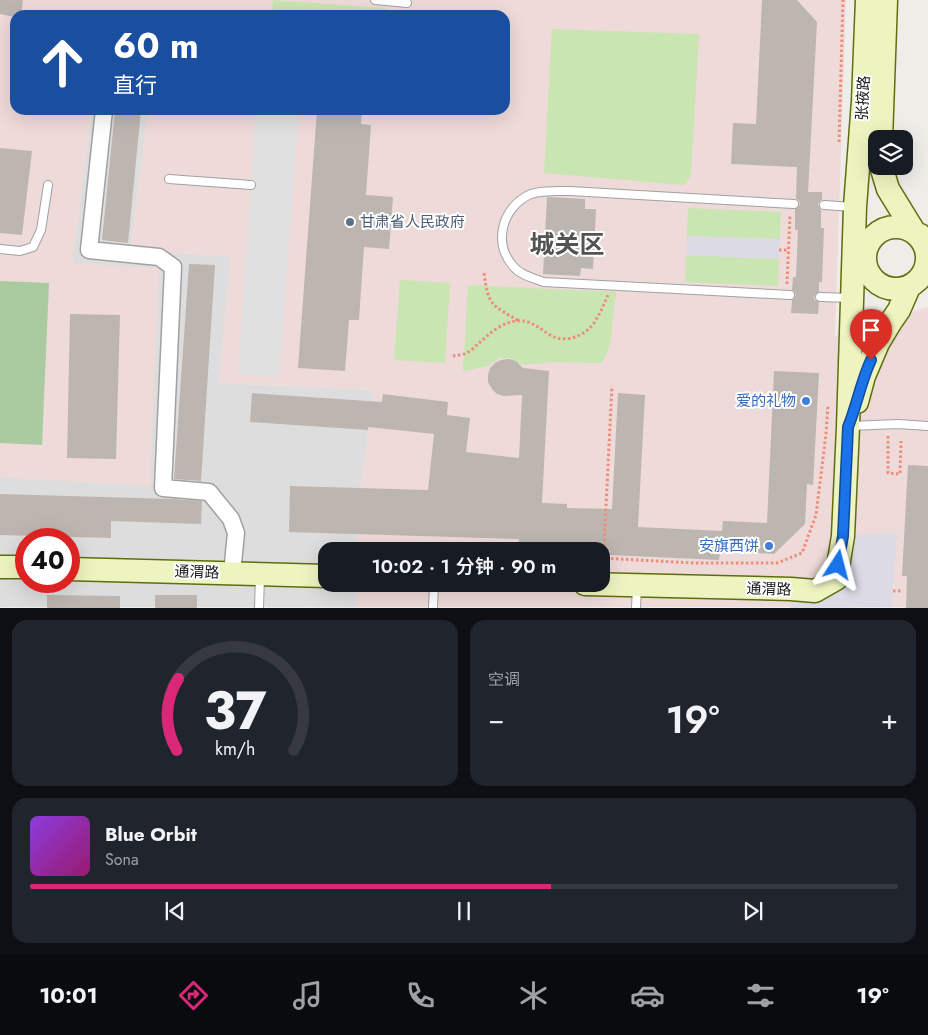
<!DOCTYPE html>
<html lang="zh">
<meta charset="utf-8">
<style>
body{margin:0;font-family:Jost,"Noto Sans SC",sans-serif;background:#20242c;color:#f1f3f6;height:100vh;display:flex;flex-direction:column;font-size:19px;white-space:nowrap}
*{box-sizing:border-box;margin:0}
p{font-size:16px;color:#9ea1a6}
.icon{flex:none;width:28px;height:28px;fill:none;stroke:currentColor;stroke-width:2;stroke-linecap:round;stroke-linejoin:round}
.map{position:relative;height:608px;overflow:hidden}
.side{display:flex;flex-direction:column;gap:12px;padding:12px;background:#0d0f14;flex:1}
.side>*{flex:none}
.hud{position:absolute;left:10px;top:10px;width:500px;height:105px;border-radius:15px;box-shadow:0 5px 20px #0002;background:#1a4fa0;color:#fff;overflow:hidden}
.fabs{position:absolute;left:868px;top:130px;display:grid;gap:10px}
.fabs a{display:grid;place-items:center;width:45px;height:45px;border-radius:10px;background:#171b24;box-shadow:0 5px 20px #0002;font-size:25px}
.speed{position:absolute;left:15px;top:528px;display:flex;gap:10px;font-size:25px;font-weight:700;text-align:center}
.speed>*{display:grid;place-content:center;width:65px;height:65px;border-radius:50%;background:#171b24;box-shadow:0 5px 20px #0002;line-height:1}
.speed .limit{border:8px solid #d22;background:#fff;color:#111}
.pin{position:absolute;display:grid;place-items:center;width:42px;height:42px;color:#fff;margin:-51px -21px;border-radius:50% 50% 50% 0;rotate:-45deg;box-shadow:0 0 5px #0007}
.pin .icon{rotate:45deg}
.me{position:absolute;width:55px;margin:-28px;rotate:9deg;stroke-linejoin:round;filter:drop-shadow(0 0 4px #0008)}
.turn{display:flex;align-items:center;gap:18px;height:105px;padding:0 20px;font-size:22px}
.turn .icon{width:65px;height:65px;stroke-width:2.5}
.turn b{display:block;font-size:35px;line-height:42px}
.big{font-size:38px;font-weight:600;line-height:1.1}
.side .widget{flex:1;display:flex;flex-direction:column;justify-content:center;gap:8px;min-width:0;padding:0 18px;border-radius:15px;background:#20242c}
.side .dial{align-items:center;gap:0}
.dial svg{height:130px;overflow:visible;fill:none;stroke:#363941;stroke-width:7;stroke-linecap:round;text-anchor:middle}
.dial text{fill:#f1f3f6;stroke:none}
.song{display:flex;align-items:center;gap:15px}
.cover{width:60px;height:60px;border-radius:8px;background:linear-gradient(135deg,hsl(270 70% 55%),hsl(320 70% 35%))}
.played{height:5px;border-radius:2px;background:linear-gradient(90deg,#db2777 60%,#363941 60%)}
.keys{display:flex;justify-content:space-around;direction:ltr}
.heat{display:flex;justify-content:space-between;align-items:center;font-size:28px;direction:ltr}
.side .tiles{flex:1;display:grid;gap:12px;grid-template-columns:1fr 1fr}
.widget:last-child{grid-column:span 2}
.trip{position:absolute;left:318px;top:542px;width:292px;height:50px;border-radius:15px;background:#171b24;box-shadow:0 5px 20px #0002;font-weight:600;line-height:50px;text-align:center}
.tab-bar{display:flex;height:80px;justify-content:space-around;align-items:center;background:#090b0e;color:#9ea1a6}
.tab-bar .icon{width:35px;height:35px}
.tab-bar .selected{color:#db2777}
.tab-bar b{font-size:22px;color:#f1f3f6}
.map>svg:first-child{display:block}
.residential{fill:#dedddd;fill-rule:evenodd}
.commercial{fill:#eedad8}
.grass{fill:#c8e5b2}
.forest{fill:#aacba0}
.parking{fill:#e0e0e0}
.plaza{fill:#dcdbe5}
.building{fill:#bdb6b0}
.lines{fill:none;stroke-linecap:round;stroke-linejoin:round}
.lane-casing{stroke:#a1a1a1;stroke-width:10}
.street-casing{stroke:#a1a1a1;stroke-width:19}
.secondary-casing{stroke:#5e6e0f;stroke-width:25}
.path{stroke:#ed8d7a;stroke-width:3;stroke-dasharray:2.5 2.5;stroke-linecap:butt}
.lane{stroke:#fff;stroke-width:8}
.street{stroke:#fff;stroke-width:16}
.secondary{stroke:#eef4c0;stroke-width:22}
.route-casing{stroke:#114b97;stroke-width:12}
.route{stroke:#1a73e8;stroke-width:9}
.service-dot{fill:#5c6f8a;stroke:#fff;stroke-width:2}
.shop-dot{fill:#3f7fe0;stroke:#fff;stroke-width:2}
.labels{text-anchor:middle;stroke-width:4;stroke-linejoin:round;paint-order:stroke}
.street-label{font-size:15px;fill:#202020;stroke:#fff}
.service-label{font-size:15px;fill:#4e5e75;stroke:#fff;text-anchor:start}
.shop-label{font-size:15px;fill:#366cbe;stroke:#fff;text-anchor:end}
.town-label{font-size:25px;font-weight:bold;fill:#535353;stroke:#fff}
</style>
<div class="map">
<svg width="928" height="608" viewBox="0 0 928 608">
<rect width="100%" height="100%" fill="#efede7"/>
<path class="residential" d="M92,110h56l-17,139 100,8 -12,126 155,7 -16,118 -1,43h-31v33h30v23h-356v-130l150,8 -78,-222zM26,539h43v42h-43z"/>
<path class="commercial" d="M0,0h846l-11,336 93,-29v300h-572v-23h245v-33h-244l1,-43 16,-118 -155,-7 12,-126 -100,-8 17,-139h357v-95h-490v95h77l-20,153 87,5 -9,218 -150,-9z"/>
<path class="grass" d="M273,0l109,8 11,3 4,4h-125z
M552,29l147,5 -8,141 -7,10 -140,-12z
M688,208l93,4 -1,27 -93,-3z
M686,255l93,4 -1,27 -93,-4z
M400,280l50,3 -5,80 -51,-3z
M468,285l148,7 -6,53 -8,18 -49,-1 -31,3 -11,-7h-12l-11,8 -25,5z"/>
<path class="forest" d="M0,281l49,2 -7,162 -42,-2z"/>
<path class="parking" d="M256,110h43l-20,267 -41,-3z"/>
<path class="plaza" d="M687,236l93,3 -1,20 -93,-4z
M897,533l-5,74 -102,1 1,-19 45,-10 7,-43z"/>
<path class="building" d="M0,0h23l-2,15h-6v2l-15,-3z
M762,0h35l20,22 -9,170h14v8l-3,2 -1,3 3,5v18h3l-2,54h-3v10l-3,2 -2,3 1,3 4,2 -1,12 -27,-1 1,-13 2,-2 2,-3 -4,-5 1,-13h3l2,-47h-3v-21l3,-2 2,-3 -1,-3 -3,-2 1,-32 -66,-3 2,-41 23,1z
M115,110h26l-13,133 -26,-3z
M317,110h45l-1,14 10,1 -5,70 27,2 -4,52 -25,-2 -5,73h-10l-4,51 -47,-3z
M0,148l32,3 -10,84 -22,-2z
M547,197l38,2v10h11l-3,60 -12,-1 -1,8 -37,-2z
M189,264l26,1 -14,216 -27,-2z
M70,314l50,1 -4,144 -49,-1z
M509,359l7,2 7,7 26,3 -7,132 25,1v4l45,1 6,-116 27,2 -7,132 84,4 1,-10 44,2 7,-152 45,2 -6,112 -6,-1 -2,40 -31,30 -54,-3 -1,9 -109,-5v-4h-92l1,-12 -230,-7 1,-46 138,4 6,-56 -66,-7v3l-118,-8 2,-29 130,9 1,-8 65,8 -1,13 23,3 -4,34 53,6 3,-63 -18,1 -7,-2 -5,-5 -4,-7v-7l2,-7 5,-5 6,-3z
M908,465l20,1v142h-22l1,-32h-5z
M0,494l173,5 29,2 -1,23 -90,-3v17l-111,-3z
M47,595l73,1v12h-73z
M155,595h42v13h-42z"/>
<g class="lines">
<g class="lane-casing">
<path id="lane" d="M375,0l32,3
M169,179l82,6
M824,205l29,2
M0,249l20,2 13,-4 8,-17 7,-45
M790,295l-246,-13c-11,-4 -24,-7 -31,-16 -21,-24 -10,-60 18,-72 11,-4 27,-3 39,-3l224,13
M820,297l31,1
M850,426l48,-2 30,2
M259,608l1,-32
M433,608l1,-24
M636,608l1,-21"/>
</g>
<g class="street-casing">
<path id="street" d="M104,110l-15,140 70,7 14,10 -10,221 46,4 22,27 5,14 -4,40"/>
</g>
<g class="secondary-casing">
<path id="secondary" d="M881,139l5,-139
M881,166l7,23 27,44 5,2
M865 258a31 31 0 1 1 62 0a31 31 0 1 1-62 0Z
M857,402l7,-26 14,-33 12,-20 9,-13 10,-23
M0,567h26
M69,569l257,7
M585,584l206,5 24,2 21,-12 7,-43 5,-109 7,-220 8,-106 4,-101"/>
</g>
<path class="path" d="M839,142l4,-142
M779,250h9
M484,273c4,33 8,32 35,48
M787,284l3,-69
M453,356c5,-1 11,-1 15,-4 3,-1 6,-5 9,-7 11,-10 23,-22 39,-24 14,-2 23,7 34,14 15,9 35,1 44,-12 6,-9 10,-19 14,-28
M888,436v37l12,1 1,-33
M601,558l93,5h83l25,-10 14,-38 10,-81 2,-29
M603,566l9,-180
M893,591h10"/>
<use href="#lane" class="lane"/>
<use href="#street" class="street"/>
<use href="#secondary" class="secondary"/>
</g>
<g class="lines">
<g class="route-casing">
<path id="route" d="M838,565l5,-29 5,-109c9,-22 13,-46 23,-67"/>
</g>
<use href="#route" class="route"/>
</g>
<circle class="service-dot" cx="350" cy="222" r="5"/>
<g class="shop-dot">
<circle cx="806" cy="401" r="5"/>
<circle cx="769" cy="546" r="5"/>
</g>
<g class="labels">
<g class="street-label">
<text transform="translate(863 98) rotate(-87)" y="5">张掖路</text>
<text transform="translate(197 572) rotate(2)" y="5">通渭路</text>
<text transform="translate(769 589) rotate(2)" y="5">通渭路</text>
</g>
<g class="service-label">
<text x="360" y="227">甘肃省人民政府</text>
</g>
<g class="shop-label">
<text x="796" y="406">爱的礼物</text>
<text x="759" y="551">安旗西饼</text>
</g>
<g class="town-label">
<text x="567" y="253">城关区</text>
</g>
</g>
</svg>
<div class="fabs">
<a><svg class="icon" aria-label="layers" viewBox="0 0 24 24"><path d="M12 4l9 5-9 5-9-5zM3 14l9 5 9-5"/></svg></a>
</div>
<div class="speed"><div class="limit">40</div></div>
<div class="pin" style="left:871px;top:360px;background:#d93025"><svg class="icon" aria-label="arrive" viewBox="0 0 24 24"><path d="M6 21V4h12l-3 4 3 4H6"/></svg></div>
<svg class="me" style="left:838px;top:565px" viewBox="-20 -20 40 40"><path d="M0-17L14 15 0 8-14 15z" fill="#1a73e8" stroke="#fff" stroke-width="4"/></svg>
<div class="trip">10:02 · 1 分钟 · 90 m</div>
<div class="hud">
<div class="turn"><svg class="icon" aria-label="ahead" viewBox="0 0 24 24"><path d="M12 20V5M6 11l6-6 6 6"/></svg><div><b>60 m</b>直行</div></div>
</div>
</div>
<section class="side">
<div class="tiles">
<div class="widget dial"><svg viewBox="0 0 100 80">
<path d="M14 69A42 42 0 1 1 86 69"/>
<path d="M14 69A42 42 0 0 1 15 25" stroke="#db2777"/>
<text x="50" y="56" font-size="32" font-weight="700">37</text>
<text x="50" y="72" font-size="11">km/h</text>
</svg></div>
<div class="widget"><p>空调</p>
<div class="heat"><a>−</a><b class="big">19°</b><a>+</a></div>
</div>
<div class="widget">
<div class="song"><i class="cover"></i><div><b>Blue Orbit</b><p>Sona</p></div></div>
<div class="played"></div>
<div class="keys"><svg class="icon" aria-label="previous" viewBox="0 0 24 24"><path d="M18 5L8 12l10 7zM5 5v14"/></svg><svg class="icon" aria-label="pause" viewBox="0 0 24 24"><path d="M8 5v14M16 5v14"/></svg><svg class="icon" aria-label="next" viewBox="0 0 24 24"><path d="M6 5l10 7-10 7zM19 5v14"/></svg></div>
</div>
</div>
</section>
<nav class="tab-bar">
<b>10:01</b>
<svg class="icon selected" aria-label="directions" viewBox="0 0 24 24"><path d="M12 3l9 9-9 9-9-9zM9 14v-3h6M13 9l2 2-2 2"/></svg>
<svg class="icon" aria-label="music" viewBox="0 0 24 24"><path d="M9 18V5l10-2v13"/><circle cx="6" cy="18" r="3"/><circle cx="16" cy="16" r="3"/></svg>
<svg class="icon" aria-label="phone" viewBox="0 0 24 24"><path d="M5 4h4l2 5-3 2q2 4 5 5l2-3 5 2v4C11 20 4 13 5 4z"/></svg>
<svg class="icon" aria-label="climate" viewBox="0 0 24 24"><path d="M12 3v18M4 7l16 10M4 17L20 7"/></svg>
<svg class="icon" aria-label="car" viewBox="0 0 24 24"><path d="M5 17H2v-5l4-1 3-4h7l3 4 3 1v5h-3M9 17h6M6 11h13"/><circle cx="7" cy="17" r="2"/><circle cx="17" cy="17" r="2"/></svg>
<svg class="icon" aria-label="filters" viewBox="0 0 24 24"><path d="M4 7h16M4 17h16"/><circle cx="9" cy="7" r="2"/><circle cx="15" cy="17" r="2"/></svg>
<b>19°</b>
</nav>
